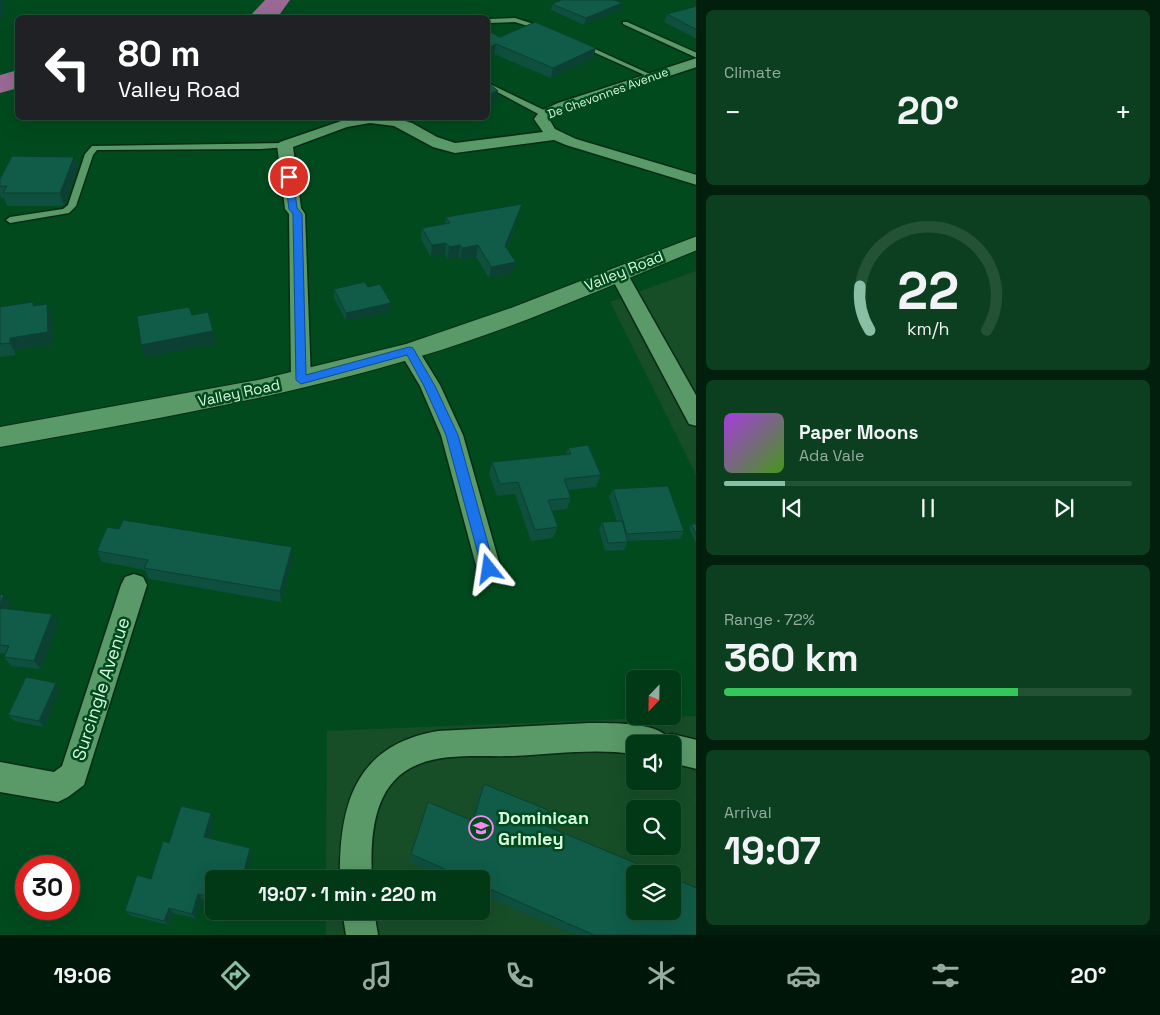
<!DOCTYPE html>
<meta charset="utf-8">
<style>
body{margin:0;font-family:"Space Grotesk",sans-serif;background:#0b3f1f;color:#f1f3f6;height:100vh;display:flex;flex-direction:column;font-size:19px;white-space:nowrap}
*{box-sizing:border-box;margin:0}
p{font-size:16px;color:#96aca1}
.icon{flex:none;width:28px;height:28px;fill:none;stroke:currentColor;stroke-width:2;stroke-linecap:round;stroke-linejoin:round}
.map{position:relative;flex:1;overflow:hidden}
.side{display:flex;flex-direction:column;gap:10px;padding:10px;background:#011f0c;width:464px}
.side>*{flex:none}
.guide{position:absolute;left:15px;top:15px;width:475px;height:105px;border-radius:8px;box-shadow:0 5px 20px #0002,0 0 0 1px #235235;background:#202124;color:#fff;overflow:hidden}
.needle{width:32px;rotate:202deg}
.buttons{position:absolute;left:626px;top:670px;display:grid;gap:10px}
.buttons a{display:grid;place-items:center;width:55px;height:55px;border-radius:8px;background:#013816;box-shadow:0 5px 20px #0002,0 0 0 1px #235235;font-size:25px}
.speed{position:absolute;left:15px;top:855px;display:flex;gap:10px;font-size:25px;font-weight:700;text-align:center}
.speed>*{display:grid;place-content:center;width:65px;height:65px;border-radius:50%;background:#013816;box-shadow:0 5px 20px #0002,0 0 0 1px #235235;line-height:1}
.speed .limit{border:8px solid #d22;background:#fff;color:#111}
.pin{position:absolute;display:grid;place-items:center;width:42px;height:42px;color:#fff;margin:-21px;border:2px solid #fff;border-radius:50%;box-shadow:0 1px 5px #0007}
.me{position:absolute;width:55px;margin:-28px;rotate:345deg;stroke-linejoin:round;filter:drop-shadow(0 0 4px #0008)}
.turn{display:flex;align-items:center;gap:18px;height:105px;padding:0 20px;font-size:22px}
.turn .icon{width:65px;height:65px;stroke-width:2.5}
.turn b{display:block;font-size:35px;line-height:42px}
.big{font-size:38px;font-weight:700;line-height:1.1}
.side .widget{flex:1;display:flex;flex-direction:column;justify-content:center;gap:8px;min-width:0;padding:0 18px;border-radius:8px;background:#0b3f1f}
.side .dial{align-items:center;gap:0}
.dial svg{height:130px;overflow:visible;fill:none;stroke:#235235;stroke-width:7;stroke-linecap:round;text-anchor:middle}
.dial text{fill:#f1f3f6;stroke:none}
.song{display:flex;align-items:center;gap:15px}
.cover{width:60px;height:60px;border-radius:8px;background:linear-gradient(135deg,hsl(280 70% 55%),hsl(100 70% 35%))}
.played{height:5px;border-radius:2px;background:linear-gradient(90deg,#8abfa5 15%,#235235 15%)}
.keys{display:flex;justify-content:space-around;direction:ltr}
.heat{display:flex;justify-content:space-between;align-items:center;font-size:28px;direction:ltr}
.charge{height:8px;border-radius:4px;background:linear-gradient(90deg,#34c759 72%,#235235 0)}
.trip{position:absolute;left:205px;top:870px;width:285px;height:50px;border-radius:8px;background:#013816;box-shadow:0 5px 20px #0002,0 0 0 1px #235235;font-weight:700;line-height:50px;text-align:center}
.menu{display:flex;height:80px;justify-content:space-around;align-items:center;background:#001609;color:#96aca1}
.menu .icon{width:35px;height:35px}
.menu .selected{color:#8abfa5}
.menu b{font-size:22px;color:#f1f3f6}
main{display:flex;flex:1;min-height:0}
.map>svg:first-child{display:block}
.built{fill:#174e28;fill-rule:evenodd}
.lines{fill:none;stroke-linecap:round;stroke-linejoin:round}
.river{fill:#9a6a95;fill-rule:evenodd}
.service-casing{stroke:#092b13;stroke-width:3}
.minor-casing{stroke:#092b13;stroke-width:3}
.tertiary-casing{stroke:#092b13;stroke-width:2}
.service{fill:#5a9968;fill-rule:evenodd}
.minor{fill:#5a9968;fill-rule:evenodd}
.tertiary{fill:#5a9968;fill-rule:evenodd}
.wall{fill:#0e4f3e}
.shaded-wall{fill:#0b4032}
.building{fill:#105c48;stroke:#0b4032}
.route{fill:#1a73e8;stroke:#114b97}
.labels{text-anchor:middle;stroke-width:5;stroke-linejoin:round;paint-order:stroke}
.far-street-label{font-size:12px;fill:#d8f8dd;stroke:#014a1e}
.street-label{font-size:15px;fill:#d8f8dd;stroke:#014a1e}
.near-street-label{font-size:18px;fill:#d8f8dd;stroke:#014a1e}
.near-poi-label{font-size:18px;font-weight:bold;fill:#d8f8dd;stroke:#014a1e;text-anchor:start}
</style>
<main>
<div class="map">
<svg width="697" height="935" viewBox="0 0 697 935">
<rect width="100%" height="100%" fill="#014a1e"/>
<path class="built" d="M696,271v204l-86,-173z
M696,716v219h-370v-24h155v-32h-155l1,-148zM635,744h37v37h-37zM635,809h37v37h-37zM635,874h37v37h-37z"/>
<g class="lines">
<path class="river" d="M265,0h25l-13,18h-29z
M18,70v18l-18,5v-18z"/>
<g class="service-casing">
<path id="service" d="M515,18l31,10 1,1 -3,2 -29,-9 -27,1v-4z
M623,22h4l70,31v5l-74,-34z
M580,44h4l70,32 -5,1 -69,-31z
M488,83l60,29 1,2 -7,2 -54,-29z
M285,143l4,2 -1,2 -27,2 -164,1 -4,5 -17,51 -7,7 -59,10 -4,-3 4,-3 53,-8 5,-4 17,-51 7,-8z"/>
</g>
<g class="minor-casing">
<path id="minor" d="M697,58v9l-129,42 -19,10 6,10 21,10 121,36v10l-131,-40 -12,-5 -99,13 -22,-6 -39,-21 -24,-3 -23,4 -54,20 8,61 4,6 6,166 -3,5 -7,2 -7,-2 -3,-5 -2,-166 -4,-5 -8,-64 3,-3 70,-24h45l17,5 25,14 18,6 88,-11 -9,-13 6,-8 18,-8z
M618,267l6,2 3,4 70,124v29l-8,-2 -80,-151 3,-4z
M409,344l7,2 24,39 23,50 38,134 -3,8 -9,3 -9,-3 -3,-8 -36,-134 -21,-49 -21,-35 3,-5z
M134,574l9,3 4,8 -63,200 -16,12 -10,5 -58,-10v-30l54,10 8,-6 59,-181 4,-8z
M589,723c18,0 65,-1 77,13l6,-2 25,6v29l-25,-6v-19h-37v10c-41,-6 -81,0 -122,2 -30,1 -66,-3 -94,8 -47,18 -49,73 -47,115h-32c-1,-76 16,-134 98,-148z
M342,911h32l4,24h-32z"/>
</g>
<g class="tertiary-casing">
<path id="tertiary" d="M697,236v14c-93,38 -184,79 -279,107 -137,41 -278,65 -418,90v-20l258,-47 148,-36 105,-36z"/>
</g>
<use href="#service" class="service"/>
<use href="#minor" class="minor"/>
<use href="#tertiary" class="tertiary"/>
</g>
<path class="wall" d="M622,3l-2,7 -36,15 -33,-15 1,-6z
M697,6v33l-33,-17 3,-8z
M500,37l93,21 -42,20 -57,-24 -6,3z
M78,169l-14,37h-57l-3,-8h-3l-1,-3v-16z
M519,215l-12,34 6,25 -24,4 -13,-21 -16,2 -1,-2 -12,2 -2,-5 -14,3 -10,-18 1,-11 23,-4 1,-7z
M368,287l22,25 -44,9 -12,-23v-9z
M33,302l1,4 13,-2 5,13 1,27 -37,6v5l-16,2v-50z
M568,448l33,27 -5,12 -28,3 3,8 -4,11 -15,2 6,16 -5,11 -22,3 -16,-47 -18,2 -8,-22 3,-12 73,-7z
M613,489l71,42 -4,8 -52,2 -4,9 -19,1 -6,-21 3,-8h15l-8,-25z
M691,524h6v22l-8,-18z
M97,551l196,7 -12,44 -132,-23 -4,-9 -43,-8z
M0,594l4,1 6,9 -2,5 50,14 -17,46 -30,-3 -7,-9 1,-3 -5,-1z
M56,683l4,6 -16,38 -30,-6 -6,-6z
M484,784l60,41 153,110h-123l-93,-41v-15h-34l-38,-17 2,-8 60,-34 8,-27z
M214,820l-5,18 41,10 2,6 -38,25v23l-12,-3 -6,20 -23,-6 -4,12 -38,-9 -6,-5 26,-32 18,-36z"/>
<path class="shaded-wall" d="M0,0h4l-2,19h-2z
M622,3l-2,7 -36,15 2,-7z
M496,44l-2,10 -6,3v-9z
M596,48l-3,10 -42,20 2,-10z
M498,91l-1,10 -9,3v-10z
M74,157l4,12 -14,37 -4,-13z
M522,204l-3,11 -16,43 2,-12z
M446,243l-1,11 -14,3 1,-12z
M460,245l-1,12 -12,2 2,-12z
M478,245l-2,12 -16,2 2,-11z
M516,262l-3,12 -24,4 2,-11z
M391,303l-1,9 -44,9v-8z
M47,304l5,13 1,27 -37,6v5l-6,-12v-5z
M213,331l3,13 -71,13 -4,-12z
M292,547l1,11 -12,44 -1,-11z
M4,595l6,9 -5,13 -5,-7v-6z
M52,614l6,9 -17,46 -7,-8z
M56,683l4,6 -16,38 -5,-6z
M211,813l3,7 -6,24 -4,-7z
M250,848l2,6 -6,25h-4z
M198,894l4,5 -6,20 -4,-5z
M169,908l4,5 -4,12 -5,-4z"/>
<path class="building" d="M561,0h53l8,3 -36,15 -34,-14z
M697,6v24l-30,-16z
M535,22l61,26 -43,20 -57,-24 -8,4v-17l12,6z
M488,82l10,9 -10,3z
M12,156l62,1 -14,36h-57l4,-7h-7v-7z
M522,204l-17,42 11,16 -25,5 -13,-22 -16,3 -2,-3 -11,2 -3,-4 -14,2 -10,-17 28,-5 -4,-6z
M365,282l3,5 12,-3 11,19 -45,10 -12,-24z
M33,302v4l14,-2 1,28 -38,6v5l-10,1v-37z
M189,307l3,8 16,-3 5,19 -72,14 -4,-29z
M588,445l13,30 -37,4 7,19 -23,2 10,27 -23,3 -17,-48 -18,2 -8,-22 79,-8 -3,-6z
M668,486l16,45 -57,3 -14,-45z
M123,520l169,27 -12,44 -136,-23 4,-8 -51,-9 10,-24 12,2z
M622,521l6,21 -20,1 -6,-21z
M691,524h6v12z
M0,594l4,1 -4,9z
M0,608l52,6 -18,47 -30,-4 5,-11 -9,-1z
M26,677l30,6 -17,38 -31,-6z
M484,784l64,26 -4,15 118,49h-27v37h37v-33l25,10v47h-103l-113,-50v-6h-14l-56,-25 17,-52 45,19z
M181,806l30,7 -7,24 46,11 -8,31h-28v19l-16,-4 -6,20 -23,-6 -5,13 -39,-10 12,-36 14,4 12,-38 6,2z"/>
<path class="route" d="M289,174l4,3 4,31 5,6 4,161 103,-28 4,1 22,38 23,49 37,134 -2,4 -4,2 -7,-6 -36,-134 -22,-49 -17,-31 -106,29 -5,-4 -3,-166 -4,-5 -4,-32z"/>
<defs>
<g id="school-ring" transform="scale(1.25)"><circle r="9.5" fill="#014a1e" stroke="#f689ed" stroke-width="1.5"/><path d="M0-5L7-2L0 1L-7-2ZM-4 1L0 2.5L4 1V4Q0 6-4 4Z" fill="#f689ed"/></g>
</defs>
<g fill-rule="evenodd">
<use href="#school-ring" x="481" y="828"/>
</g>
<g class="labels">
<g class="far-street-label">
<text transform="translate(608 93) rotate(-20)" y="4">De Chevonnes Avenue</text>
</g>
<g class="street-label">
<text transform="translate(624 271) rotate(-22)" y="5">Valley Road</text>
<text transform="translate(239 393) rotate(-12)" y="5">Valley Road</text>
</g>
<g class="near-street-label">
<text transform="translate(101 689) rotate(-72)" y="6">Surcingle Avenue</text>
</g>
<g class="near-poi-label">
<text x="498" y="824">Dominican<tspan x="498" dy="21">Grimley</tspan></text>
</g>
</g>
</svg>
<div class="buttons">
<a><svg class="needle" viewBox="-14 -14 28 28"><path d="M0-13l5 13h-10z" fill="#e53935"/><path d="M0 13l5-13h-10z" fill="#96aca1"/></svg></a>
<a><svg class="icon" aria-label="sound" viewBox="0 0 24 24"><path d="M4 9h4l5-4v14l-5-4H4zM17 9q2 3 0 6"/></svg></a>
<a><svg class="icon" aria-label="search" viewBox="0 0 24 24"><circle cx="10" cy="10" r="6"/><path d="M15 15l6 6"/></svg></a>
<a><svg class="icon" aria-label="layers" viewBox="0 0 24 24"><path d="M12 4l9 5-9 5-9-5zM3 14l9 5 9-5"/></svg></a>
</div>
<div class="speed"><div class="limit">30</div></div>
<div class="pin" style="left:289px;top:177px;background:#d93025"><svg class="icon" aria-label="arrive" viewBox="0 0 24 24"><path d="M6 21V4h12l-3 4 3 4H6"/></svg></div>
<svg class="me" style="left:489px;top:569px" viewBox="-20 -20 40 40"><path d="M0-17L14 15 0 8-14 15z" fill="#1a73e8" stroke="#fff" stroke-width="4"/></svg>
<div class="trip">19:07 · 1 min · 220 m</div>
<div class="guide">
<div class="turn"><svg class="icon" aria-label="left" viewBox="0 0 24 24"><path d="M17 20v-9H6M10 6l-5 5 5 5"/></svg><div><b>80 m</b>Valley Road</div></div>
</div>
</div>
<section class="side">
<div class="widget"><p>Climate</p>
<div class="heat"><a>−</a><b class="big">20°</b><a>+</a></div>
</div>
<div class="widget dial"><svg viewBox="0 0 100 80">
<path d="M14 69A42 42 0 1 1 86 69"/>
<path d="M14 69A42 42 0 0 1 8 42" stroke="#8abfa5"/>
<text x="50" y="56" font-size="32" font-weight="700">22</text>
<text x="50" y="72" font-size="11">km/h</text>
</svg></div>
<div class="widget">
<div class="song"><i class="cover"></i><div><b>Paper Moons</b><p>Ada Vale</p></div></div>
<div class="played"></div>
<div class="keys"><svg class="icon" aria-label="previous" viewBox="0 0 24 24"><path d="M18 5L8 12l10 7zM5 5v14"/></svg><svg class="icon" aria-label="pause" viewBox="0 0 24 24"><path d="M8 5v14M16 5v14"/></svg><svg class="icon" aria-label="next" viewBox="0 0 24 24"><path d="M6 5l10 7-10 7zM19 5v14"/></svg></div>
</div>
<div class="widget"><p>Range · 72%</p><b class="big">360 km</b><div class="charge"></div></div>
<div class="widget"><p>Arrival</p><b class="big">19:07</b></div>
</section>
</main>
<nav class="menu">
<b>19:06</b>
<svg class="icon selected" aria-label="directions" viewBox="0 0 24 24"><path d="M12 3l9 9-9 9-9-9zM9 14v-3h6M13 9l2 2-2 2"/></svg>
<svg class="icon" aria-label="music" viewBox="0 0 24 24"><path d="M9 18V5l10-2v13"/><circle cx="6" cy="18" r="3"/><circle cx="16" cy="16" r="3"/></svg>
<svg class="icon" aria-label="phone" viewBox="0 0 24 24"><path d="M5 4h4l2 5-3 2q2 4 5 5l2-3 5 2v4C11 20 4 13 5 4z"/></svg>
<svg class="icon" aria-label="climate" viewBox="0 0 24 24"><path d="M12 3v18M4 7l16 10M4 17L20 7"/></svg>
<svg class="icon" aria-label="car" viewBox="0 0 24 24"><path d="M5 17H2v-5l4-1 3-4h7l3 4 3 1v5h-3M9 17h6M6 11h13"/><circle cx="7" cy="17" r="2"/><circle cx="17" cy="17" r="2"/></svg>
<svg class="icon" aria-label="filters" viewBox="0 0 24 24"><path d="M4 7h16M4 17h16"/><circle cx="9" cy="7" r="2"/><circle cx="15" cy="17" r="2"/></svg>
<b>20°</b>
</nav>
